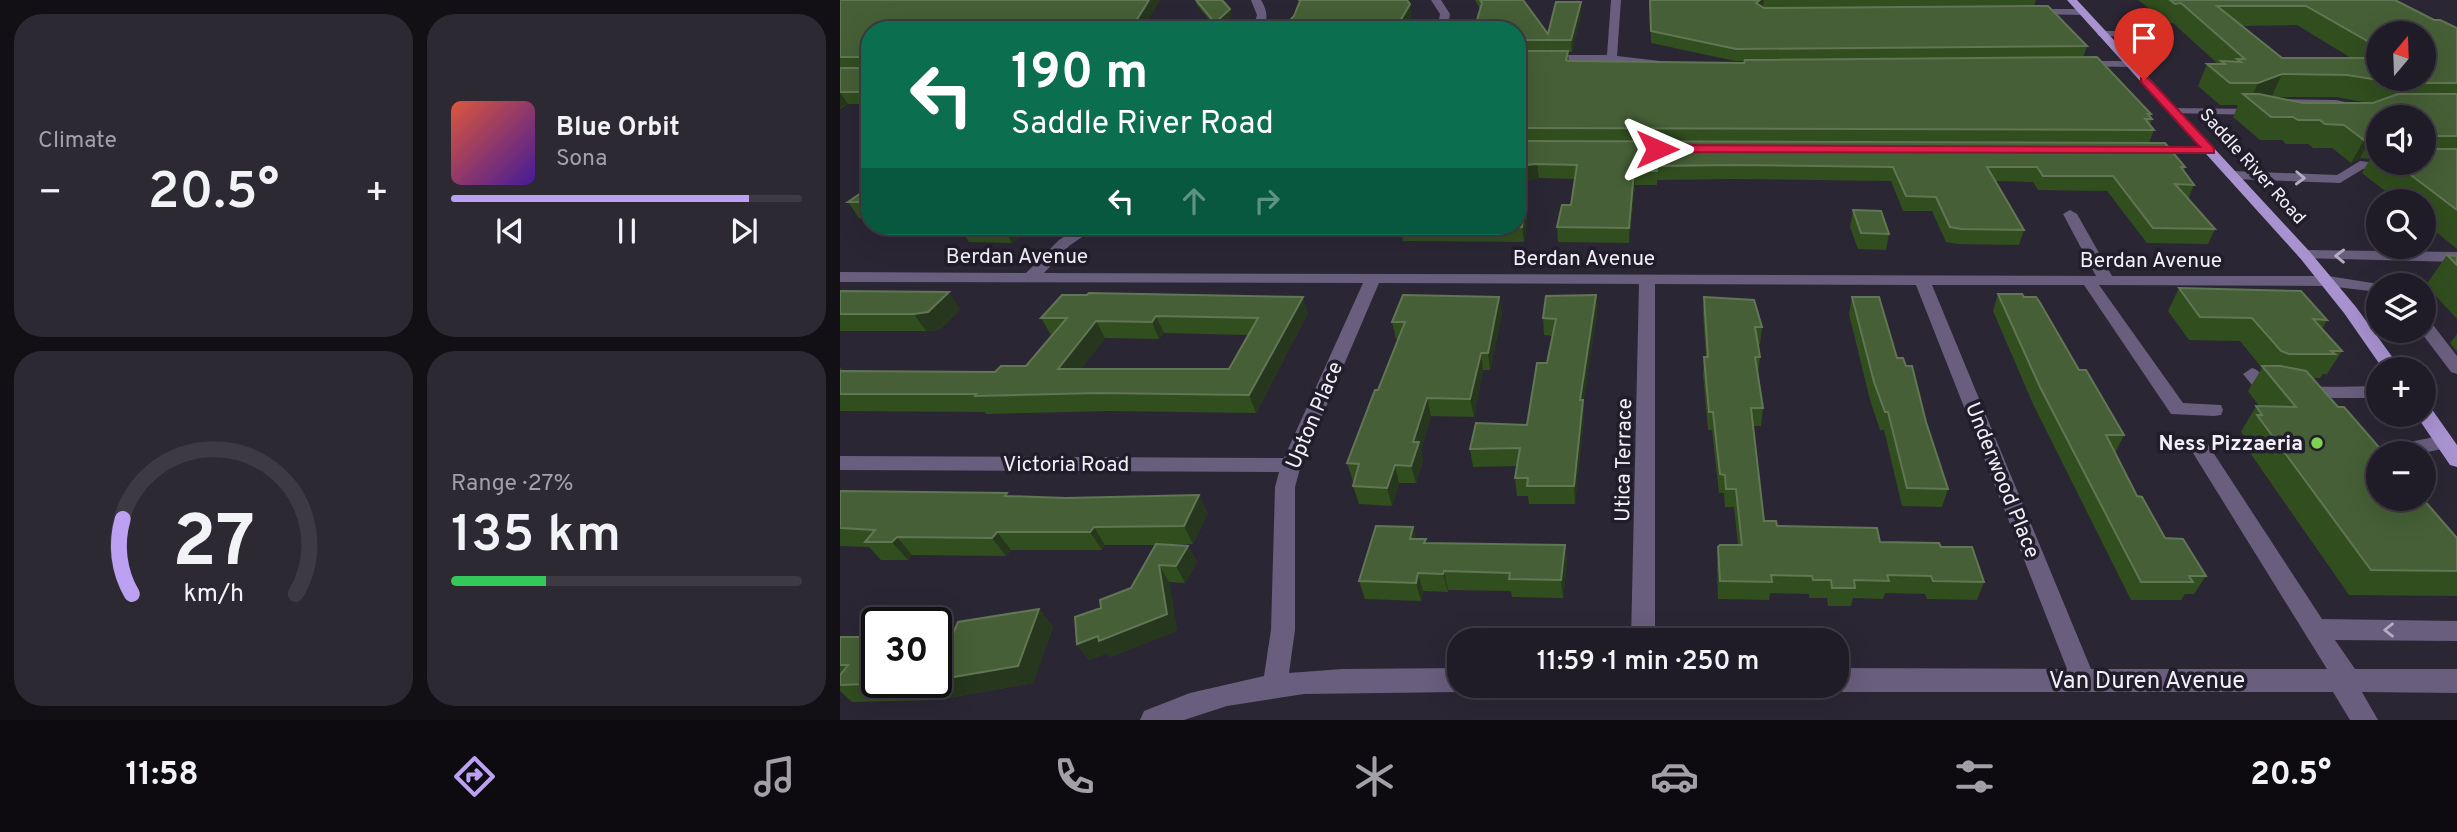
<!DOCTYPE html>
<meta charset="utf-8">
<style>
body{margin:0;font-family:Overpass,sans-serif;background:#2d2933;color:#f1f3f6;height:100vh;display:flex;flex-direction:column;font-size:26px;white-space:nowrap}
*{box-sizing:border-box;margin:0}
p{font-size:23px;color:#a2a1a7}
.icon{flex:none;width:38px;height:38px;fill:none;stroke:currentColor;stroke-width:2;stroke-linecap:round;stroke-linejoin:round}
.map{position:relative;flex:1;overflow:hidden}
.drawer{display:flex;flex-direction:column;gap:14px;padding:14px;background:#120f15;width:840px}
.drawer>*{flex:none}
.top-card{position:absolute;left:21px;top:21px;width:665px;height:214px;border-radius:28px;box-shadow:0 7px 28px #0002,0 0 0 2px #3d3a44;background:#0b6e4f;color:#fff;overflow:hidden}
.needle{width:46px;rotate:19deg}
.buttons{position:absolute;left:1526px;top:21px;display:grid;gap:14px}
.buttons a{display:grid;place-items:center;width:70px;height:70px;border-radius:50%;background:#201c27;box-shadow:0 7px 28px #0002,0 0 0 2px #3d3a44;font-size:35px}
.speed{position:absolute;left:21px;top:607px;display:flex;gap:14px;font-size:35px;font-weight:700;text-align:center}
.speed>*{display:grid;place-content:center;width:91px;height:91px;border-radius:50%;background:#201c27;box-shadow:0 7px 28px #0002,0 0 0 2px #3d3a44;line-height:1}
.speed .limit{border:4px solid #111;border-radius:10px;background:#fff;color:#111}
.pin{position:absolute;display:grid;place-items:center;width:60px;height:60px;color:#fff;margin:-72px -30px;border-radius:50% 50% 50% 0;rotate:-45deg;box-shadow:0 0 7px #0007}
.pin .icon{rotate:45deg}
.me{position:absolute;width:77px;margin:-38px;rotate:90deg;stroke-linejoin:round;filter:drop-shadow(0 0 5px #0008)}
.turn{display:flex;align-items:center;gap:24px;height:147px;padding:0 35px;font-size:32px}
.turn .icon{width:91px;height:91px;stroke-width:2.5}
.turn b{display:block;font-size:49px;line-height:60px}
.lanes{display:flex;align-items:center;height:66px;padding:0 35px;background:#0003;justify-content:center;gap:35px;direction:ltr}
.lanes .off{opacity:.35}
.big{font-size:52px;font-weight:600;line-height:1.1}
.drawer .widget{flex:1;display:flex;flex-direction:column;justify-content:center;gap:10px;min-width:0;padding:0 24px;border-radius:28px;background:#2d2933}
.drawer .dial{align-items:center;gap:0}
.dial svg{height:182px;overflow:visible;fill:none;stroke:#3d3a44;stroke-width:7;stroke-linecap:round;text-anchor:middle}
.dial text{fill:#f1f3f6;stroke:none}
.song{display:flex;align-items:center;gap:21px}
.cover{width:84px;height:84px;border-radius:10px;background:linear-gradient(135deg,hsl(10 70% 55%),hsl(260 70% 35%))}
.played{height:7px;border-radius:4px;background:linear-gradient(90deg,#bca0f2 85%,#3d3a44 85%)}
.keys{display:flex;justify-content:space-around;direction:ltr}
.heat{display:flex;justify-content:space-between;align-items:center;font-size:38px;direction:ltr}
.charge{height:10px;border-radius:5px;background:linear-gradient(90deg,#34c759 27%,#3d3a44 0)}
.drawer .tiles{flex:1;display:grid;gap:14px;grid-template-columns:repeat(2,1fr)}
.trip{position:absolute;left:607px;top:628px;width:402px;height:70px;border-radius:28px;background:#201c27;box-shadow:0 7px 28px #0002,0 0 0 2px #3d3a44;font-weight:600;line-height:70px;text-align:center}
.tab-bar{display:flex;height:112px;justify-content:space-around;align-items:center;background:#0d0b10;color:#a2a1a7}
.tab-bar .icon{width:49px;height:49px}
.tab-bar .on{color:#bca0f2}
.tab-bar b{font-size:32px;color:#f1f3f6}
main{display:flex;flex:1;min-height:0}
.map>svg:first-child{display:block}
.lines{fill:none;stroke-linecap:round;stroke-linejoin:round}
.minor{fill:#695e7d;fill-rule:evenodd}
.major{fill:#a892d0;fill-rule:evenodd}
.wall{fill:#314e1e;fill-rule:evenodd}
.shaded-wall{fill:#26371d}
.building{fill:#465f36;stroke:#617654;stroke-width:2;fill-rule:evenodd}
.oneway{stroke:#b4aec1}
.route{fill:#e11d48;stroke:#92132f;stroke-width:2}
.poi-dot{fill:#80d051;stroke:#211d2a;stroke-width:2.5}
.labels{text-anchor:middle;stroke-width:7;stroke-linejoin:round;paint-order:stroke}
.far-street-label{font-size:18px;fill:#f2eff8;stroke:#211d2a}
.street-label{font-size:21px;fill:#f2eff8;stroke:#211d2a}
.poi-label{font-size:21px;font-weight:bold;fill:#f2eff8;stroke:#211d2a;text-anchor:end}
.near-street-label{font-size:24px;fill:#f2eff8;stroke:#211d2a}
</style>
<main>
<section class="drawer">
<div class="tiles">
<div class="widget"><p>Climate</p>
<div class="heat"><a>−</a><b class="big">20.5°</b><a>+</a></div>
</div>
<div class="widget">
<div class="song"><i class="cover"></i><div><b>Blue Orbit</b><p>Sona</p></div></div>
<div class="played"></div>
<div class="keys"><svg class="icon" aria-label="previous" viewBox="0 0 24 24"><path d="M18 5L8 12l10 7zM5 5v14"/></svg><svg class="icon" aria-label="pause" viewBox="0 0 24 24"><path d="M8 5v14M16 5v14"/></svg><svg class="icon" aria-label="next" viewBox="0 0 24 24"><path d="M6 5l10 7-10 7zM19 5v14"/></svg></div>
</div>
<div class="widget dial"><svg viewBox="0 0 100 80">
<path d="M14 69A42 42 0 1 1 86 69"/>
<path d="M14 69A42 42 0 0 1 10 36" stroke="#bca0f2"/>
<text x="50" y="56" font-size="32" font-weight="700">27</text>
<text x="50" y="72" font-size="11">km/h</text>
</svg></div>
<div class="widget"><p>Range · 27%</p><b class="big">135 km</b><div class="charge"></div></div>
</div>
</section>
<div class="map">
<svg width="1617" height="720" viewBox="0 0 1617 720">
<rect width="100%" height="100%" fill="#2b2634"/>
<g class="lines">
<path class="minor" d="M411,0h10c6,10 8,19 1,30h-10l5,-15z
M591,0h10l9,14 -3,16h-10l3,-16z
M771,0h10l-4,56 43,5 5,3 -1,2 -52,-5h-95v-6h90z
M1192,9h51l5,3 -5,3 -54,-1v-4z
M1262,31h42l5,3 -5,3 -45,-1 -2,-2z
M1240,61h50l5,3 -5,3 -54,-1 -1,-2z
M1438,99l58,1 32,7 -6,3 -26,-4 -62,-2v-4z
M1333,108l84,1 6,3 -6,3 -88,-2 -2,-2z
M1307,146h63l6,4 -6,4 -67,-1 -2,-3z
M1520,161l34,4 -6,4h-25l-23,14 -108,-4 -7,-4 7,-4 105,4z
M1230,210l7,4 35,62h216l57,9h-7v7l-50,-6 -229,-1 84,118 38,2 2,5 -2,5 -7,1 -43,-2 -87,-129h-152l159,384h236l-139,-224 3,-5h14l117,179 135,2v20l-122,-1 20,29h102v24l-95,-1 16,28h-28l-17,-28h-495l-9,-4 -1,-2h10v-18l229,1 -151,-384 -261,-1v356h-24l8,-356 -260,-1 -78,182 -6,22v143l-6,43 53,-4 118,-1v18h10l-10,6 -156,2 -77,12 -43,14h-44l4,-9 46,-18 74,-17 7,-46 4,-143 4,-15 -439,-2v-14l444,2 79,-175 -523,-1v-10l186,1 33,-33 22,-14h17l-29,20 -25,27 1052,3 -33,-62z
M1465,250l152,2v10l-157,-4 -3,-3z
M1584,320l6,1 27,35v18l-6,-2 -31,-41h4z
M1412,368c7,2 8,6 14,9 31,14 78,9 112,9v12h-68l-52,-11 -6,-2 -9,-11z
M1604,435l7,2 3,5 -3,5 -28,6h-43l3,-5 7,-2z"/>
<path class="major" d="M1227,0h10l233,252 46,55 45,62h-18l-39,-56 -44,-55z
M1584,407l7,1 26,37v22l-7,-2 -34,-50h8z"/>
</g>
<path class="wall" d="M0,0h320l-18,29 -272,1v74h-22l-8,5z
M355,0l35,9 2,6 -15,14 -20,-24z
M635,0h48l25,34 33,-20 -9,38h-4l1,9 175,2 1,-2h-10l-84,-18 -1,-43h386l-2,6 53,40 -4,12 68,56 -1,2 2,3 -2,6 4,5 -5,13 36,24 -1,4 10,14 -6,14 27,30 -7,15 -61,-1 -40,-52 -69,-1 -5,-8 -37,-1 28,49 -5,15 -62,-1 -11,-2 -14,-31h-29l-12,-30 -157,-2 -77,1v5h-22l-6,58 -71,-1 -1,-15 14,-22 4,-26 -36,-1 -13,2 -6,27h5l2,15 -3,20 -121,-1 -3,-15h117v-196l-37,-21z
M1298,0h257l39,20 23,8v221l-33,-27v-21h-26l-36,-28 8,-14 -10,-1 -9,5 -19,-15h-19l-5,-4h-22l-4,-4h-22l-27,-23 5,-12h-18l-22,-19 9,-22h11l-45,-41h-5zM1457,25l54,33h-69l-41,-32zM1538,33l46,46h-46zM1432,97h64l33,6h-66zM1538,117h46v46h-46z
M30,187v31h-11l-11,-16z
M1013,210l36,24 -3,16 -28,-1 -8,-22z
M128,226h71l-11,10h-8l-8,7 -43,-1 -8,-13z
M1607,255l10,1v63l-31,-34z
M1339,288l148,32 -5,9 20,22 -15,23h-4l-3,4h-9l146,160v58l-108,-1 -108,-155 3,-4 -3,-4 15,-26h3l-11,-15 14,-23 -22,-27 -51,-1 -21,-29z
M0,291l120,18 -21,21 -13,1h-86z
M1158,294l81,76 45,65 -9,18 22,43 28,42 41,38 -12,18h-9l-4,6h-50l-98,-196 -40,-93z
M756,295l1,17 -14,92 1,13 -9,87h-46l-1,-8h-11l-2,-18 2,-12 -44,1 -3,-18 57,-24 20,-62 6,-27 -9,-1 -1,-17z
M659,297l3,17 -12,56h-7l-9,47 -43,-1 -10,34 2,10 -7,23h-17l-7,23 -33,-2 -6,-18 2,-5h-2l-6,-18 51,-124h-2l-4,-17z
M864,297l58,30 -2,17h-2l2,13 -2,17 5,34 -2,18h-8l11,95 13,5 103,16 61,5 43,35 -7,18 -50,-1 -2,-5 -40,-1 -2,6 -30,-1 -2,8h-23l-1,-8h-18v-4l-39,-1 -1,7 -51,-1 -1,-34 1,-18 20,-2 -4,-38h-9l-1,-14h-5l-7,-63h-4l-5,-55 1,-18h2l-3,-43z
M1012,297l45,61 9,8 42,123 -6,18 -40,-1 -18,-76h-4l-10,-30 -21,-86z
M468,313l-52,100 -148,-2 -122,3 -1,-2 -145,-1v-44l3,4 152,1 31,-6 26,-31h-1l-10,-17zM324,333l85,2 -20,34h-148l24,-31 54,1z
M1617,334v18l-7,-9z
M0,491l169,5 199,17 -15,31h-35l30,2 9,16 -12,21 -16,-1 8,49 -67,26 -3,-4 -18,7 -12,-16 24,-36 30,-20 25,-43h-51l-3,5h-91l-5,6 -94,-1 -4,5h-27l-12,-13 -29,-1z
M573,527l3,12 11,5 138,1 2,18 -4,35 -51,-1 -1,-6 -63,-1v2l-25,-1 -2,10 -56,-2 -6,-18z
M199,609l14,18 -20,56 -97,17 -84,2 -12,-11v-54l112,-1z"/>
<path class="shaded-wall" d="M309,0h11l-18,30h-11z
M920,0h4l-1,8 -7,-5z
M741,2v12l-9,38 -1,-12z
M570,4l2,13 -7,13h-10z
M390,9l2,6 -15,14 -2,-6z
M1442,74l-10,22 -22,4 8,-17z
M0,92l8,12 -8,4z
M1533,135l-13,23 -9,5 13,-23z
M697,164l2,14 -13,2 -9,38v-22l8,-31z
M794,171l1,14 -6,58v-15z
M685,207l2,15 -3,20 -2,-15z
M170,226h5l5,10 -8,7 -7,-13z
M183,226h16l-11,10z
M109,292l11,17 -21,21 -13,1 -12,-17z
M756,295l1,17 -14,92 1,13 -9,87 -1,-18 6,-86z
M463,297l5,16 -52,100 -7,-18z
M659,297l3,17 -12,56 -2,-17z
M316,316l8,17 -5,6 -7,-17z
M256,321l9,17 -37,49 -10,-18z
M641,353l2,17 -9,47 -4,-18z
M587,398l4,18 -10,34 2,10 -7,23 -5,-17 2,-24z
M555,465l4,18 -7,23 -5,-18z
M359,495l9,18 -15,31 -9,-18z
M254,527l11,18 -3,5 -12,-18z
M573,527l5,18 -8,-6z
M157,532l14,18 -5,6 -14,-18z
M57,537l15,18 -4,5 -16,-18z
M725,545l2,18 -4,35 -2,-18z
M348,546l9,16 -12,21 -9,-17z
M319,565l10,17 8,49 -67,26 -3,-4 -18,7 -12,-16z
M604,571l4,19v2l-5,-18z
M578,573l5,18 -2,10 -5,-18z
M199,609l14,18 -20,56 -97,17 -17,-17 17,-1v-2z"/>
<path class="building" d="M0,0h309l-18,29h49l-310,1v62h-30v-24h23l3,-3 -3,-8h-23v-12h1h-1z
M356,0h26l8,9 -15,14z
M459,0h108l3,4 -15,26h-114l13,-14 6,-15z
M640,0h43l25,34 8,-32h25l-10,38h-54v-10h-43l8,-27z
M810,0h110l-4,3 8,5 284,-2 39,40 -351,3 -85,-18z
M1330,0h225l39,20h6l17,8v55h-60l-50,-8 -65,-1 -24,9h-28l-23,-19h18l-4,-3 20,1 -4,-3h8l-64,-56 -6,1zM1377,6h89l72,41v-14h46v46h-46v-21h-96z
M677,51h51l-2,9 2,1 176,2 1,-3 352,-3 54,57h-3l4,5h-7l9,11 -637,-2z
M1403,94h16l44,9h70l25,-9h59v42h-33v-19h-46v18h-5l-9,5 -20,-15 -19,-1 -5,-4h-22l-5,-3h-22z
M677,141l648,2 20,24h-4l13,18 -19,-1 40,45 -62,-1 -40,-52h-70l-6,-9h-50l37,63 -63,-1 -11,-2 -14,-30 -30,-1 -13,-29 -158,-2 -78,1v5h-23l-5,57 -72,-1 5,-22h9l6,-40 -40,-1 -12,1 -8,31z
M1584,149h33v61l-62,-47h29z
M30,187v15h-22z
M677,207h8l-3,20 -122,-1h117z
M1013,210l28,1 8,23 -28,-1z
M128,226h42l-5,4 -44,-1z
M1607,255l10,1v9z
M1339,288l122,3 26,29 -14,-1 29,32h-11l4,3h-46l-8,-3 -29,-33 -52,-1z
M0,291l109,1 -21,20 -14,2h-74z
M249,293l214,4 -54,98 -151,-2 -123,3 1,-2h-136v-23l155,1 6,-6h25l41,-48h-26l21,-23h25zM316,316l102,2 -29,51h-171l38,-48 56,1z
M1158,294h24l2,3h12l3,4 40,69h7l38,65h-18l31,61 5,1 23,41 18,1 23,37h-17l4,6h-52l-101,-195z
M563,295l96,2 -11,56h-7l-11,46 -43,-1 -14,44h6l-8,24 -16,-1 -8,23 -34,-2 6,-22 -12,-1 28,-73h3l27,-68h-13z
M756,295l-16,105h3l-9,86h-47l1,-8h-13l5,-30 -50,1 6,-26 51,2 10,-62h10l9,-44 -13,-1 3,-22z
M864,297l50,3 8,27h-7l5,30h-5l8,51h-12l13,113h12l1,5 100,2 3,14 59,1 2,4h31l12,35 -51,-1 -2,-5 -44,-1 2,6 -35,-1 1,8h-23l-1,-8h-18l-1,-4 -41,-1 1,7 -52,-1 -2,-34 2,-2h22l-6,-56h-10l-1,-14 -5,-1 -7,-62h-4l-5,-55h4z
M1012,297h27l18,61h6l3,8h6l14,56 22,67 -41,-1 -19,-76h-3l-11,-30z
M1422,366h19l25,5 32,36h6l40,46h-6v46h45l34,39v33l-86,-1 -114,-155h5l-6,-9 40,1z
M0,491l167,2 -2,3 61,2 133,-3 -15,31 -90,1 -4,5h-93l-5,6 -95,-1 -5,5h-27l10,-12 -35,-2z
M536,526l37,1 -3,12h16l-2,4 141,2 -4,35 -52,-1 1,-6 -66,-2 -1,3 -25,-1 -2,10 -57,-2z
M316,544l32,2 -12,20 -17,-1 8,49 -68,27 -1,-5 -21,8 -2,-27 26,-9 -1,-8 31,-12z
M199,609l-21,57 -82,14v-44h16l6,-14z
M0,637h37v45h44l-81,3v-10l8,-10h-8z"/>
<defs><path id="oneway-chevron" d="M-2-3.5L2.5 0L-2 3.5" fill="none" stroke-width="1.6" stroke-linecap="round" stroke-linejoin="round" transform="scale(1.75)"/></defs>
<g class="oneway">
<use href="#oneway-chevron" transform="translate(1460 178) rotate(2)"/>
<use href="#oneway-chevron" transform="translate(1500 256) rotate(-179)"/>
<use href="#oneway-chevron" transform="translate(1549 630) rotate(-180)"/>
</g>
<path class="route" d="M1301,78h7l66,70v5l-557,-1 -6,-3 6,-4 543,2 -59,-65z"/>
<circle class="poi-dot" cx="1477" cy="443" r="7"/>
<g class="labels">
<g class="far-street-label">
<text transform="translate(1413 166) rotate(48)" y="6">Saddle River Road</text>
</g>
<g class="street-label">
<text x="177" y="263">Berdan Avenue</text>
<text x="744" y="265">Berdan Avenue</text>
<text x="1311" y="267">Berdan Avenue</text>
<text transform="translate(474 415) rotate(-67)" y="7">Upton Place</text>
<text transform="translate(783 460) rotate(-89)" y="7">Utica Terrace</text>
<text x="226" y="471">Victoria Road</text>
<text transform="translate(1163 480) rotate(68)" y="7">Underwood Place</text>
</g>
<g class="poi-label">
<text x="1463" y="450">Ness Pizzaeria</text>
</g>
<g class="near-street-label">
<text x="1307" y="688">Van Duren Avenue</text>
</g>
</g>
</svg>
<div class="buttons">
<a><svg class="needle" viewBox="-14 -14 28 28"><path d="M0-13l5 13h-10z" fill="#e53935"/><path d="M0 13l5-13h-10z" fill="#a2a1a7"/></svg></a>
<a><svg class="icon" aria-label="sound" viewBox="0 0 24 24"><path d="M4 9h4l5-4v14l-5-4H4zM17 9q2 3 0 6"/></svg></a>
<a><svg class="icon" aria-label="search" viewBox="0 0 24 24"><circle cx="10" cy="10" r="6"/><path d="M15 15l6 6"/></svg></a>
<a><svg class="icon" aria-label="layers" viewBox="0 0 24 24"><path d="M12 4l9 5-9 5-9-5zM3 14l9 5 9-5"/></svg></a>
<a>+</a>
<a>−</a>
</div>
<div class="speed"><div class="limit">30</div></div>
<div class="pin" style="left:1304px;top:80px;background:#d93025"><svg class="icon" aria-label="arrive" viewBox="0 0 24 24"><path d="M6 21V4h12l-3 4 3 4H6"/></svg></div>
<svg class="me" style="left:817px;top:149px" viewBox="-20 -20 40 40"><path d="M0-17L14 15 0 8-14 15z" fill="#e11d48" stroke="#fff" stroke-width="4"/></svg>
<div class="trip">11:59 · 1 min · 250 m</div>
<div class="top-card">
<div class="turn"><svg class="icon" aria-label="left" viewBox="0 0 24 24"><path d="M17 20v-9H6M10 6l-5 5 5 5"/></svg><div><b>190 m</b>Saddle River Road</div></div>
<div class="lanes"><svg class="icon" aria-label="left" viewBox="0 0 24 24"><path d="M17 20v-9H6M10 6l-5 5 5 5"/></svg><svg class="icon off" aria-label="ahead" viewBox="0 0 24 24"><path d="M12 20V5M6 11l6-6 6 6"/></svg><svg class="icon off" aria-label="right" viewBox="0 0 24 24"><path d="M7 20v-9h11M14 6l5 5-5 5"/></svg></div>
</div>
</div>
</main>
<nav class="tab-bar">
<b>11:58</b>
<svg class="icon on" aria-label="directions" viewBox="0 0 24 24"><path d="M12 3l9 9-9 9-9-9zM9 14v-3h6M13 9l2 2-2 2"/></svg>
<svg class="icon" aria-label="music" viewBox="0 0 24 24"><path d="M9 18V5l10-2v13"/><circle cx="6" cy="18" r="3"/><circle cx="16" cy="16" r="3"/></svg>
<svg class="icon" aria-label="phone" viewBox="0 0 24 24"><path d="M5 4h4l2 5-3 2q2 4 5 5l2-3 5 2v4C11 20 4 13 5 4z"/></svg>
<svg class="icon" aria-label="climate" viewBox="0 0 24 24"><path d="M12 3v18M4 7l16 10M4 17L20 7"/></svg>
<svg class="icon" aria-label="car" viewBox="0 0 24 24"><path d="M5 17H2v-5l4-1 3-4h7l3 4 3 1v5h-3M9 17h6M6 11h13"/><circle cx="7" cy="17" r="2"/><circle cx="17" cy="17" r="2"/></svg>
<svg class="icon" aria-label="filters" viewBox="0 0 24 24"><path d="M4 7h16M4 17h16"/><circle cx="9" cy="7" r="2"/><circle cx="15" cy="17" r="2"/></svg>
<b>20.5°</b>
</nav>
